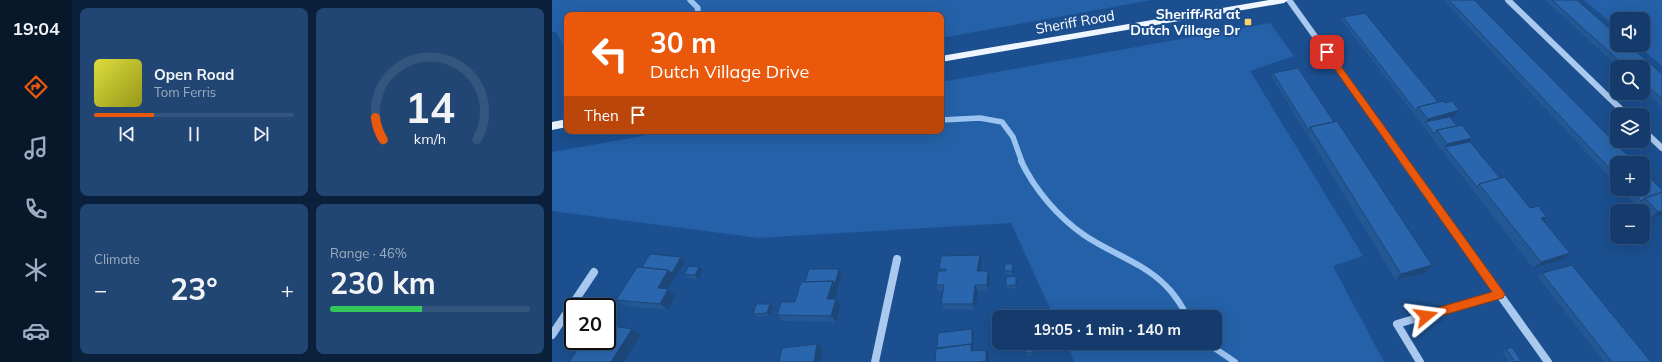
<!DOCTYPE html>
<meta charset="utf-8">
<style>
body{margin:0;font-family:Mulish,sans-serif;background:#214673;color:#f1f3f6;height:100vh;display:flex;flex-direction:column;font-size:15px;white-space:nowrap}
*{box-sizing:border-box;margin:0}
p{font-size:13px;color:#9dadc1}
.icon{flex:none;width:22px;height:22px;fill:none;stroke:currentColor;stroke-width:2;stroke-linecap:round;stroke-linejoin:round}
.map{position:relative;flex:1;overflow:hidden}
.panel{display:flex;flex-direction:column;gap:8px;padding:8px;background:#0b203b;width:480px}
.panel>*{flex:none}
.banner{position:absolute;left:12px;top:12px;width:380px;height:122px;border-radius:8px;box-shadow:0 4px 16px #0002,0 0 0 1px #33557e;background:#ea580c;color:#fff;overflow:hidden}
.fabs{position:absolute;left:1058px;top:12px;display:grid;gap:8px}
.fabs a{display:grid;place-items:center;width:40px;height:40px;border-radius:8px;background:#143b6b;box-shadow:0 4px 16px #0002,0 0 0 1px #33557e;font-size:20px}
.speed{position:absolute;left:12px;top:298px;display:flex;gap:8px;font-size:20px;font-weight:700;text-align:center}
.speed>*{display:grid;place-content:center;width:52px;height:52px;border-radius:50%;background:#143b6b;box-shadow:0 4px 16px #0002,0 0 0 1px #33557e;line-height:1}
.speed .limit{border:2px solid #111;border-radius:6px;background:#fff;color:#111}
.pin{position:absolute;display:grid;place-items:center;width:34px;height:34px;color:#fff;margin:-17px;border-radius:8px;box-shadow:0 2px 6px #0006}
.me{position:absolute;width:44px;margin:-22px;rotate:74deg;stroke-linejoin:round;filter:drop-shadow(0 0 3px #0008)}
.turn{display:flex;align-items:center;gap:14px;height:84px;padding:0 20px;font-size:18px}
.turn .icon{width:52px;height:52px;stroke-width:2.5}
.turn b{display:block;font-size:28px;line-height:34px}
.then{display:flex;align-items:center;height:38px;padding:0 20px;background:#0003;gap:8px;font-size:15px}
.big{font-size:30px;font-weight:700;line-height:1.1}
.panel .card{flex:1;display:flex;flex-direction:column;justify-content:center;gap:6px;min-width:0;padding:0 14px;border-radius:8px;background:#214673}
.panel .dial{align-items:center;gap:0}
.dial svg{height:104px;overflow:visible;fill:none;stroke:#33557e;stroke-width:7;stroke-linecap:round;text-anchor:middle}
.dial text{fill:#f1f3f6;stroke:none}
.song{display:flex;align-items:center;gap:12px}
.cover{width:48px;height:48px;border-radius:6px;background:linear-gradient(135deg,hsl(60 70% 55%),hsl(60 70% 35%))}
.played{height:4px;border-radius:2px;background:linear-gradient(90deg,#ea580c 30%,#33557e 30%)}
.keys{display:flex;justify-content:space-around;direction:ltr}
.heat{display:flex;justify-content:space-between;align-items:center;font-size:22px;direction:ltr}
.charge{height:6px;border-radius:3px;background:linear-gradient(90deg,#34c759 46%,#33557e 0)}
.panel .tiles{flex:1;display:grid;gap:8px;grid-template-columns:repeat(2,1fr)}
.trip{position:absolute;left:440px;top:310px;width:230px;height:40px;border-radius:8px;background:#143b6b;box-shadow:0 4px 16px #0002,0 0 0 1px #33557e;font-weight:700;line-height:40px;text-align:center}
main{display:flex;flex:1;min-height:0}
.tabs{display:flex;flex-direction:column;width:72px;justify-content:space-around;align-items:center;background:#08182b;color:#9dadc1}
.tabs .icon{width:28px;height:28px}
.tabs .current{color:#ea580c}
.tabs b{font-size:18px;color:#f1f3f6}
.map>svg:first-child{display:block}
.green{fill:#2461a8}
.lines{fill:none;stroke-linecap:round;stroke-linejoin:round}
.stream-far1{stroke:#9cc4f0;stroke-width:5.5}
.stream{stroke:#9cc4f0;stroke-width:6}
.minor-far1{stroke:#a9c9ee;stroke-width:6}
.minor{stroke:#a9c9ee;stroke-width:8}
.major{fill:#f0f6ff;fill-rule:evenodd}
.wall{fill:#245895}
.shaded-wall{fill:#1d4779}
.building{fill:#2a66ad;stroke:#1d4779}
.route{fill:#ea580c;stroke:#983908}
.poi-dot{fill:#ffd166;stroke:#1b4f8f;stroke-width:1.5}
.labels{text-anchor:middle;stroke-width:4;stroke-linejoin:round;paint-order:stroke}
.poi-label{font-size:14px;font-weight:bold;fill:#fff;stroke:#1b4f8f;text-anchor:end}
.street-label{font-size:14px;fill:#fff;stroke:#1b4f8f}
</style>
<main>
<nav class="tabs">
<b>19:04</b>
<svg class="icon current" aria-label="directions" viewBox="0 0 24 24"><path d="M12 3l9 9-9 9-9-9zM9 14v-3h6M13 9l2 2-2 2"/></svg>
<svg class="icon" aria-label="music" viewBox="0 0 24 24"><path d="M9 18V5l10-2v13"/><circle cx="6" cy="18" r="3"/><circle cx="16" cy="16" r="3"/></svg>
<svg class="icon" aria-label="phone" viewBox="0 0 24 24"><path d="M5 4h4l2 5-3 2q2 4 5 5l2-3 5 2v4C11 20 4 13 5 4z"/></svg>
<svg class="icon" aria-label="climate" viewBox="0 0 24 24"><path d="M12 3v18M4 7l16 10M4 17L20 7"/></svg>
<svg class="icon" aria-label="car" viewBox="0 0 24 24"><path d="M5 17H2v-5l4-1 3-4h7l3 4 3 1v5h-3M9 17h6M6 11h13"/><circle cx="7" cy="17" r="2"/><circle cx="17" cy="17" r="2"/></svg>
</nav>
<section class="panel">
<div class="tiles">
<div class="card">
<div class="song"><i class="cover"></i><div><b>Open Road</b><p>Tom Ferris</p></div></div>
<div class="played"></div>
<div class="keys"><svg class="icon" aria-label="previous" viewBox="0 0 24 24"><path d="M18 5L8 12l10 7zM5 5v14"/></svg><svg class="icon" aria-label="pause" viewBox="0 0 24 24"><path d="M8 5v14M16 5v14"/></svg><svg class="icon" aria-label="next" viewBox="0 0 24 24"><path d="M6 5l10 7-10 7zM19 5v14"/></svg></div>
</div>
<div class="card dial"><svg viewBox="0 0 100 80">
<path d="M14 69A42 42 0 1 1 86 69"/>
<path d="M14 69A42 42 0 0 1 8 52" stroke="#ea580c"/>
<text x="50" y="56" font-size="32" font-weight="700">14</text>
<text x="50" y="72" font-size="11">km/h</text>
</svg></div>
<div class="card"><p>Climate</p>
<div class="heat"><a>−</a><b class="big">23°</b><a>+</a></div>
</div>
<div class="card"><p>Range · 46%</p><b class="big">230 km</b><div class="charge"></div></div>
</div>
</section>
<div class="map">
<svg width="1110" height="362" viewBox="0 0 1110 362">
<rect width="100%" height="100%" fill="#1b4f8f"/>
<path class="green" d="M0,0h600l-211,38v-23h-374v38l-11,-21h-4z
M1032,0h78v66l-25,-21h6v-26h-26v9z
M718,23l24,33 -44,15 113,185 -30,10 51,96h-309l-9,-19h149v-26h-161l-43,-94 -252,15 -207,-27v-59l118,-21h271v-49z"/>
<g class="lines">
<path class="stream-far1" d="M138,0l8,8 -1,7
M389,120l39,-2 22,4 11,15 9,25"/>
<path class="stream" d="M469,161c14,29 37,56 63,74 26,18 58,27 81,50 10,9 16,20 23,32
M655,343l28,19"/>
<path class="minor-far1" d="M737,0l116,162
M956,0l119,115
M1091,130l19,18"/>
<path class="minor" d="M852,161l144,201
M0,335l42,-63
M323,362l22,-103
M868,362l-23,-38 102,-30"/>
<path class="major" d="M717,0h19l-4,3 -343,59v-6z
M15,119v8l-15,3v-8z"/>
</g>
<path class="wall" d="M894,0h28l143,163v22l-172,-183z
M993,0h32l85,74v33l-19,-17v-23h-25z
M791,17l95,85 16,15 -3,1 6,8 15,12 -2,4 30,36 30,30 12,13 20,39 -29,8 -191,-247z
M721,73l154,199 -31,8 -124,-203z
M1069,189h22l19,1v25l-13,4 -6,-7v-1h-1z
M129,257l4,4 -17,28 8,6 -8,15 -43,-4 -9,-6z
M430,261l-1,10h7l2,6 -1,14h-11l-3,19 -31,-1 -3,-5 2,-13h-4l-3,-6 4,-14 -1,-2z
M462,268l-1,7 -8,-1 -1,-3z
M287,269l3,4 -8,26h2l5,6 -5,17 -53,-1 -6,-6 18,-13 10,-20z
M151,270l-5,9 -10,-1 -4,-4z
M990,273l109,89h-47l-66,-85z
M464,276l1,3v9l-10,1 -1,-3z
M221,307l-3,9 -13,1 -4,-3z
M473,343h9v12l-8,1 -1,-3z
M954,349l15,12 -2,1h-10l-7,-10z"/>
<path class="shaded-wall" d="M907,110l-5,7 -26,8 -3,-3 3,-3z
M920,138l-5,7 -22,2 -3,4 5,-7z
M1110,211v4l-13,4 9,-7z
M995,217l-7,7 1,-6z
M1018,253l-8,7 -29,8 8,-6z
M428,255l2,6 -2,16 -3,-6z
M129,257l4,4 -17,28 8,6 -8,15 -8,-6 -2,-16 10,-18z
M461,264l1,4 -1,7 -1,-4z
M880,265l-5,7 -31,8 5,-6z
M147,267l4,3 -5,9 -3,-4z
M287,269l3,4 -9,32 -6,-6 6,-18z
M436,271l2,6 -1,14 -2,-6z
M464,276l1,3v9l-1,-3z
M423,285l3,6 -3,19 -2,-6z
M284,299l5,6 -5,17 -5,-6z
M218,304l3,3 -3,9 -3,-3z
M55,314l9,6 -7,10 -2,-1z
M80,329l9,5 -17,28h-13z
M420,329l2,3 -1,24 -2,-5v-7z
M482,343v12l-1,-2z
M265,344l6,5 -2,13h-7z
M434,350l3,5v7h-3z"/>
<path class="building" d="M897,0h25l161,163h-18v13z
M1000,0h25l40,35v10h12l33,29v25l-19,-17v-15h-17z
M813,13l73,89 -20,5 -2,4 -73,-94z
M746,68l36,54 -24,5 -1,4 -36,-58z
M891,101l2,2 7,-2 7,9 -31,9 -10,-12z
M898,117l7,9 -20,4 -3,4 -9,-12z
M785,121l95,144 -31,9 -91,-147z
M910,125l10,13 -25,6 -10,-14z
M918,142l30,36 -21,6 -2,3 -32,-40z
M1091,171l19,19v2l-17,6 -4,3 -12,-12h14z
M953,177l25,31 8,-2 9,11 -6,1 29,35 -29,9 -62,-78z
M1110,192v19l-4,1 -13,-14z
M98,254l31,3 -9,16 -4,-3 -26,-3z
M428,255l-3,16h11l-1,14h-12l-2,19h-32l3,-19h-8l2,-14h8v-2h-7l2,-13z
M453,264h8l-1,7h-8z
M1020,265l79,97h-39l-70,-89z
M137,266l10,1 -4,8 -11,-1z
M85,267l31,3 -10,18 10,1 -8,15 -44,-4z
M257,269h30l-4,15 -2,-3 -28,1z
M464,276v9l-10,1v-9z
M281,281l-6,18h9l-5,17 -54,-1 4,-13h14l6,-20z
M204,304h14l-3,9 -14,1z
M55,325l25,4 -21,33h-42l14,-21h24z
M420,329v17l-1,-2 -34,4 1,-15z
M473,343h9l-1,10h-8z
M265,344l-3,18h-35l3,-14z
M419,344v7l15,-1v11l-6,1h-45l1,-13z
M960,347l9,14 -6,1 -9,-13z"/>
<path class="route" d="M775,50l3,1 173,240 2,3 -2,4 -77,22 -3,-1 -2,-3 2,-4 69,-20 -168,-238v-3z"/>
<rect class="poi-dot" x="692" y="18" width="8" height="8" rx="2"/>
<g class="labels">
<g class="poi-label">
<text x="688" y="19">Sheriff Rd at<tspan x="688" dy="16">Dutch Village Dr</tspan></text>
</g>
<g class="street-label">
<text transform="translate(523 22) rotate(-10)" y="5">Sheriff Road</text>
</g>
</g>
</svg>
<div class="fabs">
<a><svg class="icon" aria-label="sound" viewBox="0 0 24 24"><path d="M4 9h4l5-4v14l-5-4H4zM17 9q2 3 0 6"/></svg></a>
<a><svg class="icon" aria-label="search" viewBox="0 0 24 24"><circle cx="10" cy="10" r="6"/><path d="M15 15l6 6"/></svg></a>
<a><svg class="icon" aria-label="layers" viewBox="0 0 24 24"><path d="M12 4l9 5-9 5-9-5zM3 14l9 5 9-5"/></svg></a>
<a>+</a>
<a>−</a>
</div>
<div class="speed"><div class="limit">20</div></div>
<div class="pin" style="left:775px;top:52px;background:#d93025"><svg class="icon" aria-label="arrive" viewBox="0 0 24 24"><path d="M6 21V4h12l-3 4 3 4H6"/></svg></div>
<svg class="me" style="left:874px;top:316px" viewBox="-20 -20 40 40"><path d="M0-17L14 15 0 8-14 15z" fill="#ea580c" stroke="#fff" stroke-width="4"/></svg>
<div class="trip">19:05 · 1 min · 140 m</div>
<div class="banner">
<div class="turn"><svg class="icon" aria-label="left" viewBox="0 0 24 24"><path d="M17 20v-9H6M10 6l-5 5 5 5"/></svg><div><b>30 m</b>Dutch Village Drive</div></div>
<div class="then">Then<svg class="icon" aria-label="arrive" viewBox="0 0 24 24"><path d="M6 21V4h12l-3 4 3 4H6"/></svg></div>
</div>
</div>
</main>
